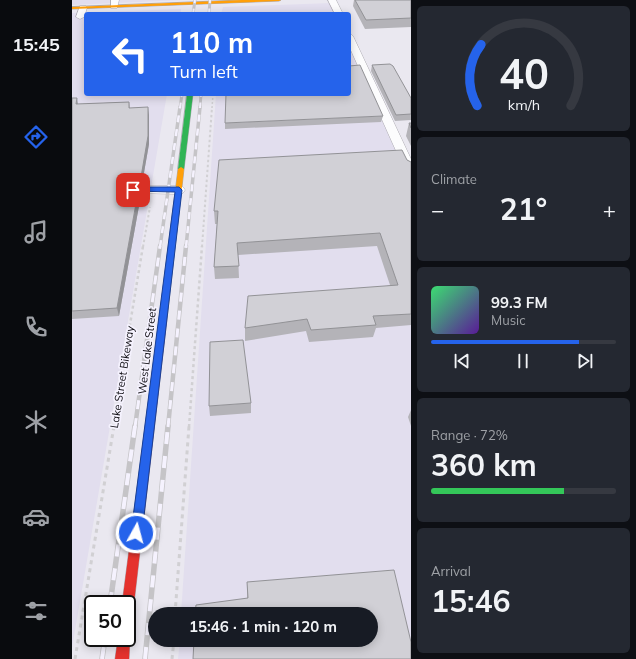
<!DOCTYPE html>
<meta charset="utf-8">
<style>
body{margin:0;font-family:Mulish,sans-serif;background:#242831;color:#f1f3f6;height:100vh;display:flex;flex-direction:column;font-size:15px;white-space:nowrap}
*{box-sizing:border-box;margin:0}
p{font-size:13px;color:#9ea1a6}
.icon{flex:none;width:22px;height:22px;fill:none;stroke:currentColor;stroke-width:2;stroke-linecap:round;stroke-linejoin:round}
.map{position:relative;flex:1;overflow:hidden}
.details{display:flex;flex-direction:column;gap:6px;padding:6px;background:#0d0f14;width:225px}
.details>*{flex:none}
.guide{position:absolute;left:12px;top:12px;width:267px;height:84px;border-radius:4px;box-shadow:0 2px 10px #0003;background:#2563eb;color:#fff;overflow:hidden}
.speed{position:absolute;left:12px;top:595px;display:flex;gap:8px;font-size:20px;font-weight:700;text-align:center}
.speed>*{display:grid;place-content:center;width:52px;height:52px;border-radius:50%;background:#171b24;box-shadow:0 2px 10px #0003;line-height:1}
.speed .limit{border:2px solid #111;border-radius:6px;background:#fff;color:#111}
.pin{position:absolute;display:grid;place-items:center;width:34px;height:34px;color:#fff;margin:-17px;border-radius:8px;box-shadow:0 2px 6px #0006}
.me{position:absolute;width:44px;margin:-22px;rotate:7deg;stroke-linejoin:round;filter:drop-shadow(0 0 3px #0008)}
.turn{display:flex;align-items:center;gap:14px;height:84px;padding:0 20px;font-size:18px}
.turn .icon{width:52px;height:52px;stroke-width:2.5}
.turn b{display:block;font-size:28px;line-height:34px}
.big{font-size:30px;font-weight:700;line-height:1.1}
.details .tile{flex:1;display:flex;flex-direction:column;justify-content:center;gap:6px;min-width:0;padding:0 14px;border-radius:6px;background:#242831}
.details .dial{align-items:center;gap:0}
.dial svg{height:104px;overflow:visible;fill:none;stroke:#363941;stroke-width:7;stroke-linecap:round;text-anchor:middle}
.dial text{fill:#f1f3f6;stroke:none}
.song{display:flex;align-items:center;gap:12px}
.cover{width:48px;height:48px;border-radius:6px;background:linear-gradient(135deg,hsl(140 70% 55%),hsl(270 70% 35%))}
.played{height:4px;border-radius:2px;background:linear-gradient(90deg,#2563eb 80%,#363941 80%)}
.keys{display:flex;justify-content:space-around;direction:ltr}
.heat{display:flex;justify-content:space-between;align-items:center;font-size:22px;direction:ltr}
.charge{height:6px;border-radius:3px;background:linear-gradient(90deg,#34c759 72%,#363941 0)}
.trip{position:absolute;left:76px;top:607px;width:230px;height:40px;border-radius:20px;background:#171b24;box-shadow:0 2px 10px #0003;font-weight:700;line-height:40px;text-align:center}
main{display:flex;flex:1;min-height:0}
.dock{display:flex;flex-direction:column;width:72px;justify-content:space-around;align-items:center;background:#090b0e;color:#9ea1a6}
.dock .icon{width:28px;height:28px}
.dock .selected{color:#2563eb}
.dock b{font-size:18px;color:#f1f3f6}
.map>svg:first-child{display:block}
.built{fill:#e2deee}
.lines{fill:none;stroke-linecap:round;stroke-linejoin:round}
.lane-casing{stroke:#acaab1;stroke-width:1}
.fast-casing{stroke:#acaab1;stroke-width:1}
.slow-casing{stroke:#acaab1;stroke-width:1}
.jam-casing{stroke:#acaab1;stroke-width:1}
.path-far3{stroke:#d1d0d3;stroke-width:1.5;stroke-dasharray:2 2;stroke-linecap:butt}
.path-far2{stroke:#d1d0d3;stroke-width:2;stroke-dasharray:2.5 2.5;stroke-linecap:butt}
.path-far1{stroke:#d1d0d3;stroke-width:2.5;stroke-dasharray:3 3;stroke-linecap:butt}
.path{stroke:#d1d0d3;stroke-width:3;stroke-dasharray:4 4;stroke-linecap:butt}
.lane{fill:#fcfcfd;fill-rule:evenodd}
.fast{fill:#30b455;fill-rule:evenodd}
.slow{fill:#ff9f0a;fill-rule:evenodd}
.jam{fill:#e5322d;fill-rule:evenodd}
.rail-far3-casing{stroke:#c5c4c7;stroke-width:3}
.rail-far2-casing{stroke:#c5c4c7;stroke-width:3.5}
.rail-far1-casing{stroke:#c5c4c7;stroke-width:4.5}
.rail-casing{stroke:#c5c4c7;stroke-width:5.5}
.rail-far3{stroke:#f5f2fe;stroke-width:2;stroke-dasharray:5.5;stroke-linecap:butt}
.rail-far2{stroke:#f5f2fe;stroke-width:2.5;stroke-dasharray:7;stroke-linecap:butt}
.rail-far1{stroke:#f5f2fe;stroke-width:3;stroke-dasharray:9;stroke-linecap:butt}
.rail{stroke:#f5f2fe;stroke-width:4;stroke-dasharray:12;stroke-linecap:butt}
.wall{fill:#b4b3b8}
.shaded-wall{fill:#929296}
.building{fill:#d1d0d6;stroke:#929296}
.route{fill:#2563eb;stroke:#184099}
.labels{text-anchor:middle;stroke-width:3.5;stroke-linejoin:round;paint-order:stroke}
.street-label{font-size:11px;fill:#0f0e13;stroke:#f5f2fe}
</style>
<main>
<nav class="dock">
<b>15:45</b>
<svg class="icon selected" aria-label="directions" viewBox="0 0 24 24"><path d="M12 3l9 9-9 9-9-9zM9 14v-3h6M13 9l2 2-2 2"/></svg>
<svg class="icon" aria-label="music" viewBox="0 0 24 24"><path d="M9 18V5l10-2v13"/><circle cx="6" cy="18" r="3"/><circle cx="16" cy="16" r="3"/></svg>
<svg class="icon" aria-label="phone" viewBox="0 0 24 24"><path d="M5 4h4l2 5-3 2q2 4 5 5l2-3 5 2v4C11 20 4 13 5 4z"/></svg>
<svg class="icon" aria-label="climate" viewBox="0 0 24 24"><path d="M12 3v18M4 7l16 10M4 17L20 7"/></svg>
<svg class="icon" aria-label="car" viewBox="0 0 24 24"><path d="M5 17H2v-5l4-1 3-4h7l3 4 3 1v5h-3M9 17h6M6 11h13"/><circle cx="7" cy="17" r="2"/><circle cx="17" cy="17" r="2"/></svg>
<svg class="icon" aria-label="filters" viewBox="0 0 24 24"><path d="M4 7h16M4 17h16"/><circle cx="9" cy="7" r="2"/><circle cx="15" cy="17" r="2"/></svg>
</nav>
<div class="map">
<svg width="339" height="659" viewBox="0 0 339 659">
<rect width="100%" height="100%" fill="#eae8f0"/>
<path class="built" d="M0,0h111l-111,5z
M261,3l6,11h-118l2,-7z
M109,9v5h-95v80h81l-95,554v-635z
M277,36l62,135v488h-233l2,-19h191v-26h-190l35,-520h133z"/>
<g class="lines">
<g class="lane-casing">
<path id="lane" d="M39,0h8l-2,8h-6z
M256,0h8l7,14h-8z
M8,6h6l1,2 -3,9 -4,2 -4,-2z
M277,33l4,3 58,123v15l-4,-1 -2,-2 -56,-125z
M61,186h46l4,1 2,3 -2,3 -4,1 -50,-1 -2,-3 2,-3z"/>
</g>
<g class="fast-casing">
<path id="fast" d="M115,94h6l-9,75 -3,2 -3,-2z"/>
</g>
<g class="slow-casing">
<path id="slow" d="M170,0h39l-2,1 -207,8v-2z
M109,167l3,2 -17,150 -4,3 -4,-3 19,-150z"/>
</g>
<g class="jam-casing">
<path id="jam" d="M91,316l4,3 -34,293 -2,4 -4,2v-14h-5l37,-285z
M55,633l3,5 -1,21h-14l3,-21h9z"/>
</g>
<path class="path-far3" d="M140,108l1,-14"/>
<path class="path-far2" d="M71,247l7,-40
M130,247l10,-140"/>
<path class="path-far1" d="M41,427l30,-181
M117,427l13,-181"/>
<path class="path" d="M103,614l14,-188
M3,659l39,-233
M100,659l2,-19"/>
<use href="#lane" class="lane"/>
<use href="#fast" class="fast"/>
<use href="#slow" class="slow"/>
<use href="#jam" class="jam"/>
<g class="rail-far3-casing">
<path id="rail-far3" d="M121,14l2,-14
M137,14l1,-14
M108,108l2,-14
M128,108l1,-14"/>
</g>
<g class="rail-far2-casing">
<path id="rail-far2" d="M88,247l20,-140
M114,247l14,-140"/>
</g>
<g class="rail-far1-casing">
<path id="rail-far1" d="M63,427l25,-181
M96,427l18,-181"/>
</g>
<g class="rail-casing">
<path id="rail" d="M38,604l25,-178
M30,659l3,-21
M73,659l23,-233"/>
</g>
<use href="#rail-far3" class="rail-far3"/>
<use href="#rail-far2" class="rail-far2"/>
<use href="#rail-far1" class="rail-far1"/>
<use href="#rail" class="rail"/>
</g>
<path class="wall" d="M282,0h57v27l-46,2 -12,-23z
M300,65l39,33v22l-16,1 -24,-50z
M0,98l6,6 51,-2 1,6 19,7v29l-7,40 -13,2 -1,1h11l2,8 -22,121 -47,3z
M311,116l-2,6 -156,7v-6z
M337,123h2v23l-5,-10z
M335,160l4,2v163l-35,3 -3,9 -64,5 -3,-11 -61,10v-13l145,-43 -13,-39 -139,9 1,23 -24,1 -1,-12 3,-43h-2l-1,-13z
M179,403v10l-41,3 -1,-10z
M339,410v16l-3,-9z
M175,582l164,60 -164,-44z"/>
<path class="shaded-wall" d="M5,98l1,7 -2,-1z
M76,107l1,8v29l-7,40 -1,-7z
M55,178l2,8 -3,3 -2,-8z
M67,187l2,8 -22,121 -2,-8z"/>
<path class="building" d="M283,0h56v18l-45,2z
M318,64l3,2 18,32v16l-15,1 -24,-50z
M288,65l23,51 -158,7 1,-29h123v-28z
M0,98h5l-1,6 53,-2v6l19,-1v29l-7,41 -14,1 -3,3 4,5 11,1 -22,121 -45,3z
M337,123h2v5z
M330,150l5,10 4,2v152l-38,2 3,9 -65,5 -4,-11 -62,9 3,-32 150,-11 -18,-52 -143,10 2,23 -25,1 4,-56h-4l5,-51z
M171,340l8,63 -42,3 1,-64z
M322,570l17,72v17h-218l1,-19h177v-26h-176l1,-9 52,-7 -1,-16z"/>
<path class="route" d="M61,187h46l3,3 -40,343 -1,4 -5,2 -4,-2 -1,-4 44,-341 -44,-1v-3z"/>
<g class="labels">
<g class="street-label">
<text transform="translate(75 351) rotate(-83)" y="4">West Lake Street</text>
<text transform="translate(50 377) rotate(-81)" y="4">Lake Street Bikeway</text>
</g>
</g>
</svg>
<div class="speed"><div class="limit">50</div></div>
<div class="pin" style="left:61px;top:190px;background:#d93025"><svg class="icon" aria-label="arrive" viewBox="0 0 24 24"><path d="M6 21V4h12l-3 4 3 4H6"/></svg></div>
<svg class="me" style="left:64px;top:533px" viewBox="-20 -20 40 40"><circle r="17" fill="#2563eb" stroke="#fff" stroke-width="3"/><path d="M0-11L8 9 0 5-8 9z" fill="#fff"/></svg>
<div class="trip">15:46 · 1 min · 120 m</div>
<div class="guide">
<div class="turn"><svg class="icon" aria-label="left" viewBox="0 0 24 24"><path d="M17 20v-9H6M10 6l-5 5 5 5"/></svg><div><b>110 m</b>Turn left</div></div>
</div>
</div>
<section class="details">
<div class="tile dial"><svg viewBox="0 0 100 80">
<path d="M14 69A42 42 0 1 1 86 69"/>
<path d="M14 69A42 42 0 0 1 17 22" stroke="#2563eb"/>
<text x="50" y="56" font-size="32" font-weight="700">40</text>
<text x="50" y="72" font-size="11">km/h</text>
</svg></div>
<div class="tile"><p>Climate</p>
<div class="heat"><a>−</a><b class="big">21°</b><a>+</a></div>
</div>
<div class="tile">
<div class="song"><i class="cover"></i><div><b>99.3 FM</b><p>Music</p></div></div>
<div class="played"></div>
<div class="keys"><svg class="icon" aria-label="previous" viewBox="0 0 24 24"><path d="M18 5L8 12l10 7zM5 5v14"/></svg><svg class="icon" aria-label="pause" viewBox="0 0 24 24"><path d="M8 5v14M16 5v14"/></svg><svg class="icon" aria-label="next" viewBox="0 0 24 24"><path d="M6 5l10 7-10 7zM19 5v14"/></svg></div>
</div>
<div class="tile"><p>Range · 72%</p><b class="big">360 km</b><div class="charge"></div></div>
<div class="tile"><p>Arrival</p><b class="big">15:46</b></div>
</section>
</main>
